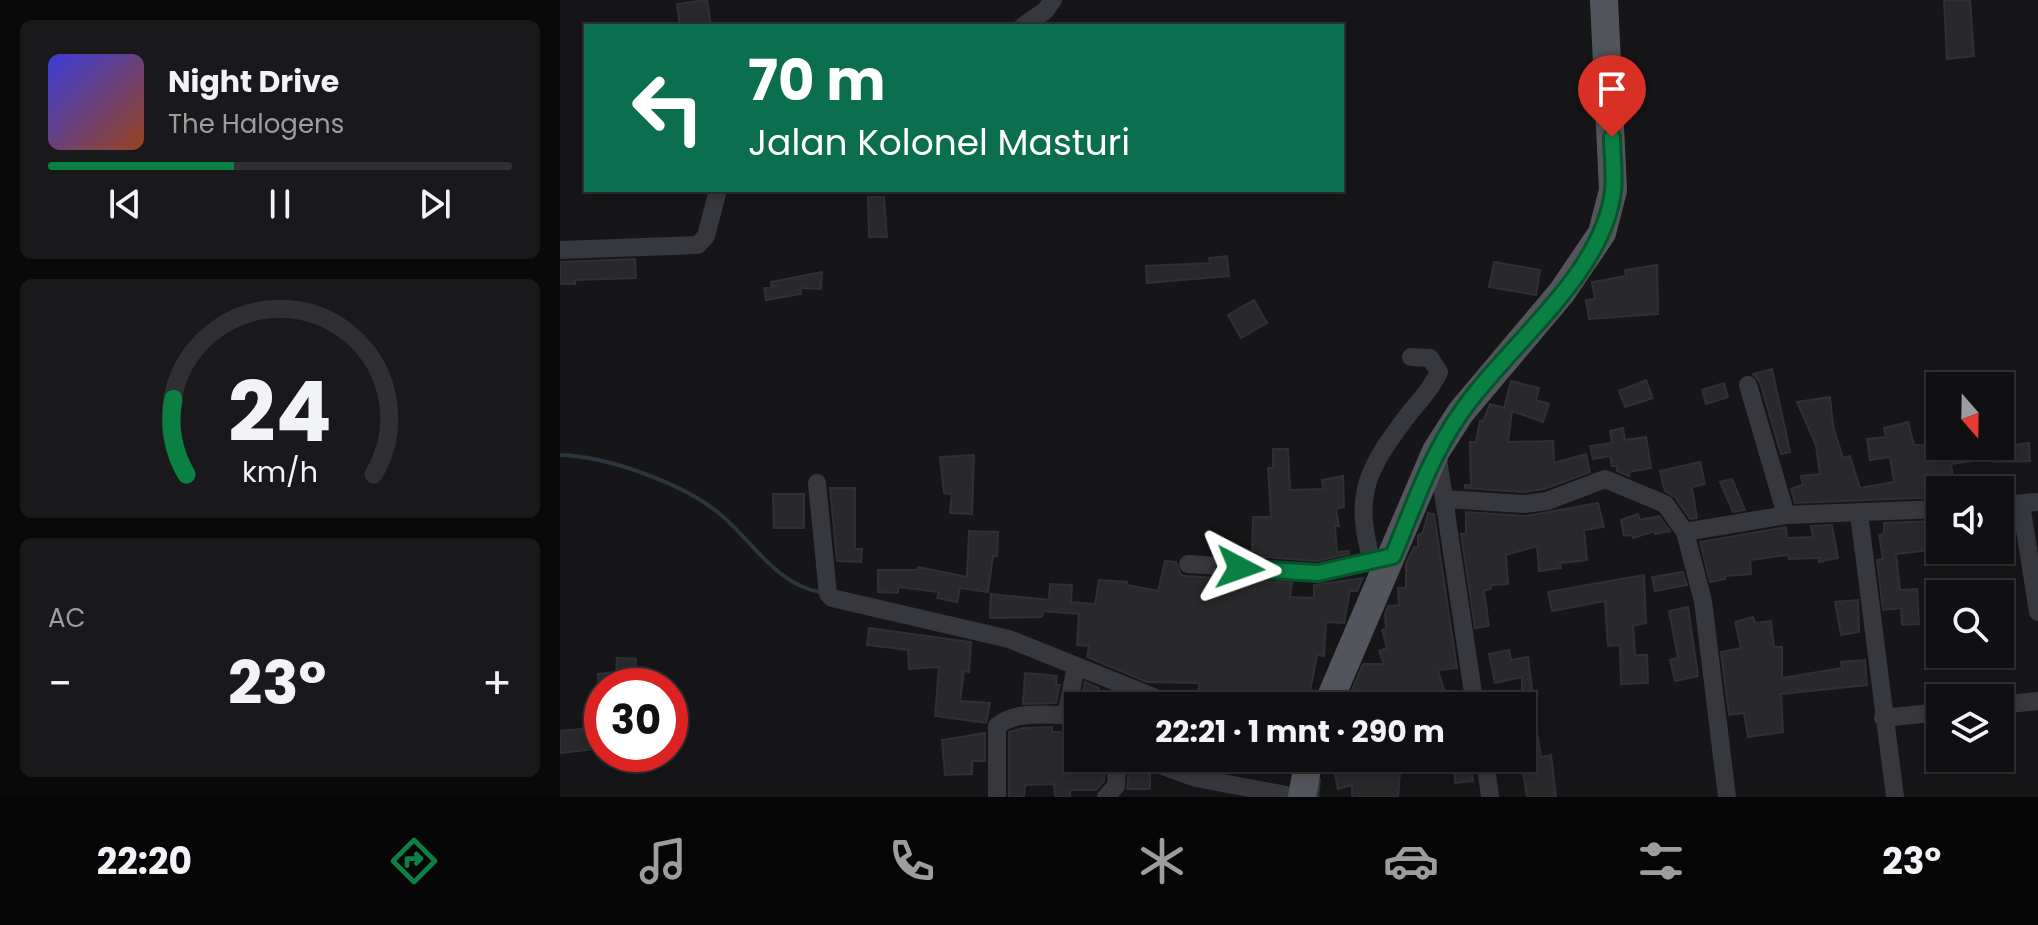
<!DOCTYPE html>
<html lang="id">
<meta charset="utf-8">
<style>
body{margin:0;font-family:Poppins,sans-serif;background:#19191b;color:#f1f3f6;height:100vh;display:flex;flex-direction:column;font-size:30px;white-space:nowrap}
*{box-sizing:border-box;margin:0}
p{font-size:26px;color:#9c9d9f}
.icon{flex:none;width:44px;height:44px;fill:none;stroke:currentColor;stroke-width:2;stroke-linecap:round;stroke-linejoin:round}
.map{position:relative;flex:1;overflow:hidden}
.drawer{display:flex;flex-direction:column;gap:20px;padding:20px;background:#09090a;width:560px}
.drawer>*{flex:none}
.top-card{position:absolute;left:24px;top:24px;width:760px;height:168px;border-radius:0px;box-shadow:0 4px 12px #0003,0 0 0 2px #303032;background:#0b6e4f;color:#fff;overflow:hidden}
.needle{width:52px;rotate:160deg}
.buttons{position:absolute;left:1366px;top:372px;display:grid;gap:16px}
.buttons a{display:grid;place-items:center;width:88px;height:88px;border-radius:0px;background:#101012;box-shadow:0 4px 12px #0003,0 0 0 2px #303032;font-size:40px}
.speed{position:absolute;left:24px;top:668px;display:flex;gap:16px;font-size:40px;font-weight:700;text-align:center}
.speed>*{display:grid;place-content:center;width:104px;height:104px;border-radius:50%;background:#101012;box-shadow:0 4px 12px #0003,0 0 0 2px #303032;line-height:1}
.speed .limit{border:12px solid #d22;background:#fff;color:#111}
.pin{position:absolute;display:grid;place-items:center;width:68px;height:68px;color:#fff;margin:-82px -34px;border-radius:50% 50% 50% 0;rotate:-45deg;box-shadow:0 0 8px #0007}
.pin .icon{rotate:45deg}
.me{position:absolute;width:88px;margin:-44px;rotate:94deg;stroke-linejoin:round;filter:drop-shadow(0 0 6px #0008)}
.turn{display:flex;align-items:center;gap:28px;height:168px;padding:0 32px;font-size:36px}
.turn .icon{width:104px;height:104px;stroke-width:2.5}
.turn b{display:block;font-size:56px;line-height:68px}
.big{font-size:60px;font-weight:700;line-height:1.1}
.drawer .tile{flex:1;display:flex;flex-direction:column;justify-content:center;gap:12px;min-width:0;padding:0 28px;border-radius:12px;background:#19191b}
.drawer .dial{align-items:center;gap:0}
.dial svg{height:208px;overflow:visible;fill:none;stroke:#303032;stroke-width:7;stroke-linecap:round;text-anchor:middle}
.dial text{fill:#f1f3f6;stroke:none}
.song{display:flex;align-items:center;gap:24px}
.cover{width:96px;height:96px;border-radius:12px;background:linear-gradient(135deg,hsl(240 70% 55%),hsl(20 70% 35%))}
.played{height:8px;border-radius:4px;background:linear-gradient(90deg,#0b8043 40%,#303032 40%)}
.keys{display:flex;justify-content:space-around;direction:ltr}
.heat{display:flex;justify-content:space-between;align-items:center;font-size:44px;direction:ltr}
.trip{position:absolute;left:504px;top:692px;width:472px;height:80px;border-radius:0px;background:#101012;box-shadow:0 4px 12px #0003,0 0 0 2px #303032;font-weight:700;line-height:80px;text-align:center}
.menu{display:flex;height:128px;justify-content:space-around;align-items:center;background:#060607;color:#9c9d9f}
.menu .icon{width:56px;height:56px}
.menu .active{color:#0b8043}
.menu b{font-size:36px;color:#f1f3f6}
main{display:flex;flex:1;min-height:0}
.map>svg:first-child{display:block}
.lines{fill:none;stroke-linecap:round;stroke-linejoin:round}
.stream{stroke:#2c353c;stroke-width:4}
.building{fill:#29292c;stroke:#303034;stroke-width:2}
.minor{stroke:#37383d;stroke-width:18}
.primary{stroke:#53555c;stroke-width:28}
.route-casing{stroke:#07532c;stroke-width:20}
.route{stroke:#0b8043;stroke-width:14}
</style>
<main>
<section class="drawer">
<div class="tile">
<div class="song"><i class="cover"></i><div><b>Night Drive</b><p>The Halogens</p></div></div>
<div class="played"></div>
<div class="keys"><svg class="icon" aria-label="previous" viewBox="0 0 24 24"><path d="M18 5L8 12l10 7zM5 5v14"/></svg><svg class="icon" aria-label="pause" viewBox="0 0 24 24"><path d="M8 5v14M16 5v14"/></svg><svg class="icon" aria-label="next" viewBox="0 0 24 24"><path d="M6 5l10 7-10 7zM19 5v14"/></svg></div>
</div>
<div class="tile dial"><svg viewBox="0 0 100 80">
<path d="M14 69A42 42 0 1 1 86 69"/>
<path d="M14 69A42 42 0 0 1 9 40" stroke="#0b8043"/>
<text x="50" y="56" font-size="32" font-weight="700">24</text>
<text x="50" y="72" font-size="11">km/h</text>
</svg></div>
<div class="tile"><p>AC</p>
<div class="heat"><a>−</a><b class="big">23°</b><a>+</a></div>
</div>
</section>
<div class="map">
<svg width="1478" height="797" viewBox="0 0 1478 797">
<rect width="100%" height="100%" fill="#161618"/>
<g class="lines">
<path class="stream" d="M0,455c47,1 124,29 160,59 31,26 57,71 100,78
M757,797l2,-17"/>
</g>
<path class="building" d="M147,0l4,26h-31l-3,-22z
M1384,0h26l4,56 -27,3z
M308,197h16l3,40h-18z
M667,256l2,20 -82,7 -1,-17 64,-3 -1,-5z
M75,259l1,19 -61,2v4h-15v-22z
M934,262l46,8 -4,25 -47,-8z
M1097,265l1,49 -69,5 -3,-19 9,-1 -3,-17 34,-6 -1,-6z
M262,272l-1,17 -21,-1 1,6 -35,6 -2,-12 14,-2h-7v-4z
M694,300l13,23 -26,15 -13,-23z
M1212,369l18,83 -9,2 -21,-72 -7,-8z
M1086,380l7,18 -28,9 -6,-16z
M951,381l28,7 -3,12 13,4 -6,18 -31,-11 -4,31 45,-1 1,22 32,-9 4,18 -46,17 -20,3 -59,-4v-3h6l-1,-43h6l4,-21h3l7,-17 14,4z
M1164,383l4,14 -22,7 -4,-14z
M1270,397l3,29 10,32 7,-2 10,32 34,-6 -4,-25 -20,3 -3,-21 19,-2 -2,-9 24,-6 6,23 74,1 1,13 -38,5 4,26h-15v7l-145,6 -4,-14 12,-4 -2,-9 19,-2 -4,-29 -19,-43z
M1063,428l2,12 21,-3 5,31 -22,4v4l-12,-5v-5h-5l-2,-10 -17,3 -3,-13 22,-3 -2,-12z
M1469,443l1,18 -36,1 -1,-14z
M713,449h15l2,41 33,-1 -1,-9 21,-4 1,31 -8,2 3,17h-4l2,26 12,-1v3l-32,7 -65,-5 1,-39h18l-3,-49h5z
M414,455l-2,59 -22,-1 2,-19 -8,-1 -4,-36z
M1140,462l5,22 -13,3 5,31 -7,1 -15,-22 -10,-6 -5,-20z
M1172,479l13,31 -12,2 -13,-30z
M270,488h25v61h7l-1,13 -24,-1z
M213,494h31v34h-30z
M1038,503l6,24 -20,3 3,30 -27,3 1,5 -22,3 -2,-25 -31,9 2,29 -17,1v4l-7,2 5,35 -14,2 -14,-94h5v-22l60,4z
M868,513l6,1 23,154 -19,2 11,36h-104l18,-42h21l-5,-13 8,-3 -5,-18 4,-1 -1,-14 3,-9 11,-1 -1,-17h8v-24l8,-17h4v-12l5,-2z
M1078,514l2,6 19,-4 11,15 -15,3v-3l-22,7 -1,-3 -8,1 -3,-16z
M1376,521l3,28 -43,5 4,36 17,-1 2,35 -17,1 -1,-17 -18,2 -6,-50 6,-1 -4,-24 5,-1v-11z
M1272,525l6,33 -19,4v-4l-30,1 -1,-4 -38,5 1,14 -26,2v3l-15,3 -10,-40 86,-15 1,11 26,-1 -2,-11z
M409,531l29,1 -1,24h-4l-5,36 -28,-4 -3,14 -20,-4 2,-6 -41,-5v6l-20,-1v-22h39l1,-3 49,10z
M605,561l11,1 5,13 6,1 105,7 -2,14 24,1v-13l49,-7 -6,13h-7l-6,32 -18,-1 -2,34 -7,-1 -10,51 -50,-5v5h-59l1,-23 -52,-1 -60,-25 2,-11 -12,-1 2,-31 -36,-3 -1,6 -52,1 1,-24 58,6 1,-16 22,1 -1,17 24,2 4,-24 28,2v3l31,6z
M1123,572l4,13 -32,6 -3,-14z
M1084,575l2,48 -13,3 2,29h12l1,28 -27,1 -1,-39 -12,1 -3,-45 -53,10 -4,-19z
M1298,600l1,32 -18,3 -6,-33z
M1128,607l10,69 -23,5 -5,-21 8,-2 -9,-47z
M1193,617l2,6 16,-2 3,26h8v31l60,-10 -1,-6 24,-2 2,25 -86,9 2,38 -35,5 -4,-24 -15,2 -8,-63 20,-4 -6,-26z
M309,628l102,14 -2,30 -5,-1 -4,30 30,2 -4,20 -51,-7 4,-49 -30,2 -1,-19 -41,-5z
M949,650l2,10 17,-3 6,48 -12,2v-30l-27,6 -6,-29z
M57,658l19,1 -1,27h-36l-1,-12 18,-2z
M465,673l32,3 -1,9h4l-4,18 -33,1z
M525,682l14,6v18h-19z
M492,727v5h15l-1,28h39l-1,21 -8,9h-26v7h-15l-1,-13 -29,1 -1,12h-15v-65l14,-4z
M33,728l2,21 -35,4v-22z
M977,732l4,25 10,-2 5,42h-29l-6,-39 1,-24z
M425,733v28h-13v13l-27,1 -3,-35z
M792,758h58l2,12 -12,2 -2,25h-46v-12l-14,4 -4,-18 18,-5z
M911,762l2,19 -18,2 -1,-19z
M569,767l21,7v15h-23z"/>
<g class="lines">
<path class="minor" d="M463,26l22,-15 8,-11
M0,250l138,-5 8,-9 12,-46
M1188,385l38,130
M877,452l38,254
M257,483l11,111 4,4 177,41 167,67
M885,499l79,5 23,-3 58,-22 60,25 20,28 101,-17 154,-6
M1461,504l17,108
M1440,505l38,-3
M1299,514l36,283
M1125,532l18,69 24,196
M812,562c-17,-62 -9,-87 30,-139 12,-17 28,-31 37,-51l-9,-14 -19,-1
M628,564l130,9 65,-14
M1440,705l38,-4
M1323,718l57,-6
M581,758l55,20 101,19
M925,758l5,39
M437,797v-71c18,-15 46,-11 69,-11l10,-48
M546,797l10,-11 1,-28"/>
<path class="primary" d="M767,706l109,-255 25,-39 101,-120 40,-59 11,-43 -9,-190
M742,797l7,-39"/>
</g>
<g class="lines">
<g class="route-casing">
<path id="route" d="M680,568l78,5 75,-17c20,-48 37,-99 67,-142 46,-68 143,-138 153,-223 2,-17 -1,-37 -1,-54"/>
</g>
<use href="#route" class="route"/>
</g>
</svg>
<div class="buttons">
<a><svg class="needle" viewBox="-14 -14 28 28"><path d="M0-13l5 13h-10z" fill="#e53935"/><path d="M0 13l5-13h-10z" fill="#9c9d9f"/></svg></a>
<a><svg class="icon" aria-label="sound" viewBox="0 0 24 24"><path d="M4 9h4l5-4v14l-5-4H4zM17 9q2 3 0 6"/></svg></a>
<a><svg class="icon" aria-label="search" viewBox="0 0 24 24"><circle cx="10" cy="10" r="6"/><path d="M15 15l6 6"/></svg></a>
<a><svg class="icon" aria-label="layers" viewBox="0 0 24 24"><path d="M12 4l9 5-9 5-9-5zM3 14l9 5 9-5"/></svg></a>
</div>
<div class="speed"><div class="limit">30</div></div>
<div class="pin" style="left:1052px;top:137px;background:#d93025"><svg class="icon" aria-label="arrive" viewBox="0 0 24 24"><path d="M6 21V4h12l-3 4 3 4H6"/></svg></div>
<svg class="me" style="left:680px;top:568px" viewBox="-20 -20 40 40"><path d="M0-17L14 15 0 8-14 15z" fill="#0b8043" stroke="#fff" stroke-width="4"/></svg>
<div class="trip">22:21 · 1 mnt · 290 m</div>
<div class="top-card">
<div class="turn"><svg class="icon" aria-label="left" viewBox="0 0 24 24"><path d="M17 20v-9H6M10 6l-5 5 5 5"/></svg><div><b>70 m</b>Jalan Kolonel Masturi</div></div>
</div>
</div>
</main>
<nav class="menu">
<b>22:20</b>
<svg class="icon active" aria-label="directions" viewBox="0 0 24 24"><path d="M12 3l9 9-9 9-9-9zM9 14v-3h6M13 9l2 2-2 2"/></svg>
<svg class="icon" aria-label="music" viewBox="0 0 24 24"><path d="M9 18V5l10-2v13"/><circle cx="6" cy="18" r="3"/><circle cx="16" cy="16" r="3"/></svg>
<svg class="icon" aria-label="phone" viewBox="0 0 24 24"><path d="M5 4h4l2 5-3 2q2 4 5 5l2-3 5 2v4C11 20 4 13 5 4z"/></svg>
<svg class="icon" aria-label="climate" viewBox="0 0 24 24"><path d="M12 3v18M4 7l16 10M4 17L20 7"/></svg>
<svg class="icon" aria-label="car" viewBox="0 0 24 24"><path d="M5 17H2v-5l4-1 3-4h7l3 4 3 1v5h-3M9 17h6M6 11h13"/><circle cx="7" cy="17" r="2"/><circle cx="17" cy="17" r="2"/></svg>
<svg class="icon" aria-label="filters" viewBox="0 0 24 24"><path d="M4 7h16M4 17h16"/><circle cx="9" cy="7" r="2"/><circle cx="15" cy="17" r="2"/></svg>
<b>23°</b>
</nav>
